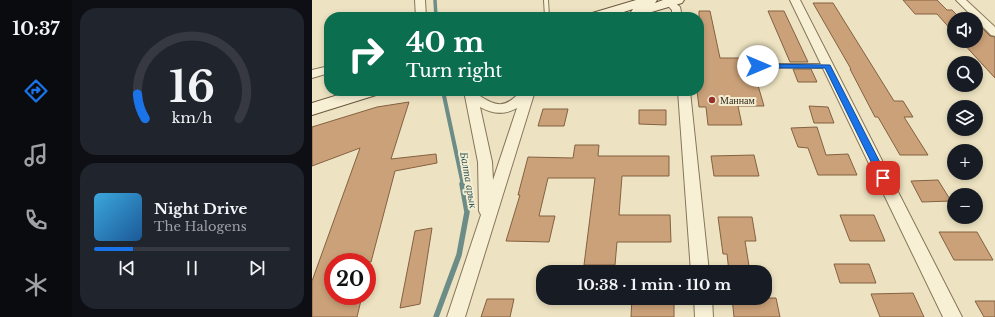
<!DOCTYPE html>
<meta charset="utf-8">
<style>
body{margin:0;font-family:"Libre Baskerville",serif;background:#20242c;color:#f1f3f6;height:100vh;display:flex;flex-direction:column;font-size:15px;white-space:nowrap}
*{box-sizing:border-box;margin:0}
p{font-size:13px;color:#9ea1a6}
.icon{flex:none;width:22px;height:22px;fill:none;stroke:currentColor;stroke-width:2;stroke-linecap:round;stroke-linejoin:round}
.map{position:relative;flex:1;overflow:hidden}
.sheet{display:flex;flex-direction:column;gap:8px;padding:8px;background:#0d0f14;width:240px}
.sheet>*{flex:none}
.guide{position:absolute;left:12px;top:12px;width:380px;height:84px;border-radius:16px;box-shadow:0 2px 6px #0003;background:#0b6e4f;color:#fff;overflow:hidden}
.fabs{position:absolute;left:635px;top:12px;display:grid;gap:8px}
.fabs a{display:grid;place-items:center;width:36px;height:36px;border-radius:50%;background:#171b24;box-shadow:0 2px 6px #0003;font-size:20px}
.speed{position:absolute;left:12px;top:253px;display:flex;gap:8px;font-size:20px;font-weight:700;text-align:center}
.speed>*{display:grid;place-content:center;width:52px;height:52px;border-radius:50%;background:#171b24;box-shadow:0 2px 6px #0003;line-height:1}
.speed .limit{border:6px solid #d22;background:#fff;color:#111}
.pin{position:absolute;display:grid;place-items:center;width:34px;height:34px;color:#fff;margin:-17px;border-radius:8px;box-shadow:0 2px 6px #0006}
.me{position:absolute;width:44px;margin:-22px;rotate:90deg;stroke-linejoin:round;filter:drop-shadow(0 0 3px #0008)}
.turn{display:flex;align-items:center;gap:14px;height:84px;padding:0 16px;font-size:18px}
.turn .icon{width:52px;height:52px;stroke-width:2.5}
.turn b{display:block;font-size:28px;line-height:34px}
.sheet .tile{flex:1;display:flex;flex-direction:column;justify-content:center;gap:6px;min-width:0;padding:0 14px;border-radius:16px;background:#20242c}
.sheet .dial{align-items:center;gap:0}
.dial svg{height:104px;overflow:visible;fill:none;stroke:#363941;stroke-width:7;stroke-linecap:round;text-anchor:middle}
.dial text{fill:#f1f3f6;stroke:none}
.song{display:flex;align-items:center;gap:12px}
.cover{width:48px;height:48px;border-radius:6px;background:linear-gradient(135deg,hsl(200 70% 55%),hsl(210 70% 35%))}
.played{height:4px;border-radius:2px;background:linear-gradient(90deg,#1a73e8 20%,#363941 20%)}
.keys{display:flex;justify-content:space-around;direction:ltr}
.trip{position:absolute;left:224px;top:265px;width:236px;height:40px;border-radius:16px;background:#171b24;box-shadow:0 2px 6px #0003;font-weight:700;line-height:40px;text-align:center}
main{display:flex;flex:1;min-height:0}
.menu{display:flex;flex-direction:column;width:72px;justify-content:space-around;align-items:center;background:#090b0e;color:#9ea1a6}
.menu .icon{width:28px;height:28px}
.menu .active{color:#1a73e8}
.menu b{font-size:18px;color:#f1f3f6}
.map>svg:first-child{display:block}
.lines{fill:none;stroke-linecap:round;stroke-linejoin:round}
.stream-far2{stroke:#6c8d87;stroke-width:3.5}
.stream-far1{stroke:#6c8d87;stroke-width:4}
.stream{stroke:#6c8d87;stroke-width:5.5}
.building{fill:#caa179;stroke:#846141}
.service-casing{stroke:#86755a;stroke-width:2}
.minor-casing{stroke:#86755a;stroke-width:2}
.secondary-casing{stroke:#68563d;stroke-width:2}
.service{fill:#f8f0d5;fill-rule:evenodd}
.minor{fill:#f8f0d5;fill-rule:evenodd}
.secondary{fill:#f8f0d5;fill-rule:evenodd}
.route{fill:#1a73e8;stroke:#114b97}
.poi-dot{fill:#93332c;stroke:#f4edd2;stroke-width:1.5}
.labels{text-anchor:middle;stroke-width:4;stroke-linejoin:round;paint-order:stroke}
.poi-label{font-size:10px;fill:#362b1e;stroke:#f4edd2;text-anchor:start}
.water-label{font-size:11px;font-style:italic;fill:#2d5556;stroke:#f4edd2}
</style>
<main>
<nav class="menu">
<b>10:37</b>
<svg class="icon active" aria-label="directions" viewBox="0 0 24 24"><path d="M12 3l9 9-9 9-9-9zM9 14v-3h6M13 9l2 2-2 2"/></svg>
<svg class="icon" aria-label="music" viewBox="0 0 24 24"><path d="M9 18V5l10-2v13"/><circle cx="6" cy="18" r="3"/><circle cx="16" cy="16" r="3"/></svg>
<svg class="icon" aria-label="phone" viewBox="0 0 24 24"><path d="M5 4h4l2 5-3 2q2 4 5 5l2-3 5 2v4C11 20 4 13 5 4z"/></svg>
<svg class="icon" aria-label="climate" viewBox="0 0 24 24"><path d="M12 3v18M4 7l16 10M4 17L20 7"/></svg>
</nav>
<section class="sheet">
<div class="tile dial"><svg viewBox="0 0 100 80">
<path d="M14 69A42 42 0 1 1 86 69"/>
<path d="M14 69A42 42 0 0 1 8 50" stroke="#1a73e8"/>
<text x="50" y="56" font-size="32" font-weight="700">16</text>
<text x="50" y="72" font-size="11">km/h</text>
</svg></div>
<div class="tile">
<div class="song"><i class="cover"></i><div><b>Night Drive</b><p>The Halogens</p></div></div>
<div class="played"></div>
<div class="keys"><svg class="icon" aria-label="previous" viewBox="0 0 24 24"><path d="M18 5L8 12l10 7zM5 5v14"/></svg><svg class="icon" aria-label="pause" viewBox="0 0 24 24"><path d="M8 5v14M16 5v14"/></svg><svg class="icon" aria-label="next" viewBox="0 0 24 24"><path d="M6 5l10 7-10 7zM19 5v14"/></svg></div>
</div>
</section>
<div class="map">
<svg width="683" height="317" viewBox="0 0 683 317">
<rect width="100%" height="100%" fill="#ede3c2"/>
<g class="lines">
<path class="stream-far2" d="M123,0l1,17"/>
<path class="stream-far1" d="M131,91l20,94"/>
<path class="stream" d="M124,317l23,-62 8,-43 -5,-28"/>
</g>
<path class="building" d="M591,0h34l10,10h5l9,9h-7v14l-17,-19h-22z
M501,3h20l61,98h9l10,16h-9l24,38h-28l-22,-38h-3l-25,-48h1z
M387,11h11l10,47h30l14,48h-26l4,19h-34l-2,-18h-7l-2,-16h2z
M456,11h16l24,51h-18z
M664,22l14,14 5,1v41l-34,-37h15z
M481,69h18l6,13h-19z
M97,102l-18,57 45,-5 1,9 -42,8 -24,91h-38v34h29l-5,21h-45v-36l48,-133 -48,18v-39l65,-20z
M497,106l19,1 6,16h-20z
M231,109h25l-4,17h-26z
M327,110h27v15l-27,-1z
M505,127l9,28 22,-1 9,21h-39l-10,-27 -10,-1 -7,-19z
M263,145h24l-1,11h71v20h-47l-3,39h51l1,27h-54l-2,23h-31l11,-87h-47l-9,38h16l-6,26 -43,-1 14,-46h-2l10,-38 45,1z
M442,155l5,21h-45l-3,-20z
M626,180l13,21 -29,1 -11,-21z
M528,215h34l11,26h-35z
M406,217h34l4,24h-11l5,31h-21l-2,-18h-4z
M120,228l-12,76 -20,4 15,-77z
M627,232h38l16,28h-39z
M522,264h35l7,19h-36z
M601,293l11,24h-44l-9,-23z
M320,298h42v19h-43z
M420,298h44l4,19h-46z
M175,299h27l-4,18h-29z
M663,301h20v16h-11z"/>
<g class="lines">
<g class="service-casing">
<path id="service" d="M232,0h4l1,17h-4z
M446,64h70l3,2 -3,2 -72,-1 -1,-1z"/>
</g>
<g class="minor-casing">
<path id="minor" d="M103,0h10l1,17h-10z
M354,0h6l8,7 2,10h-10v-7l-8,-8z
M478,0h10l162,317h-19z
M644,0h10l29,27v9l-4,-1z
M17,66v7l-17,5v-8z
M152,91h12l1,3c19,13 28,15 44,-3h14l-70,226h-18l34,-102 -2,-4 -1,-49zM168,107c12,7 25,8 37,1l-24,72 -1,-18z
M366,91h12l19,181h-18z
M382,298h18l1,19h-18z"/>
</g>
<g class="secondary-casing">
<path id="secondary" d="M324,0h21l-2,3 8,-3h21l-2,3 -44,13 -5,-1 -2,-3 2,-3 -25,8h-21l2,-3z
M39,91h28l-3,4 -64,20v-12z"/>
</g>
<use href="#service" class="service"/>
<use href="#minor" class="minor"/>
<use href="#secondary" class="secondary"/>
</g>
<path class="route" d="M444,64l74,1 58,113 -1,2h-7l-55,-112h-67l-4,-2z"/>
<circle class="poi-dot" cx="400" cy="100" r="4"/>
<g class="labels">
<g class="poi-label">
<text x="408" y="104">Маннам</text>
</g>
<g class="water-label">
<text transform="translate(157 180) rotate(80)" y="4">Балта арык</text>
</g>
</g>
</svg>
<div class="fabs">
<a><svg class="icon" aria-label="sound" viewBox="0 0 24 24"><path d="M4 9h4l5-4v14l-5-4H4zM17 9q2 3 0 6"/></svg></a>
<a><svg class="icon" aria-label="search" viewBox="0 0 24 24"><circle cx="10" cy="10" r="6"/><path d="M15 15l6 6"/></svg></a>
<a><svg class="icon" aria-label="layers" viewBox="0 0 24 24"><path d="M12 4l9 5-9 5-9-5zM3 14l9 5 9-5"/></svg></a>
<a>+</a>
<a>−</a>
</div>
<div class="speed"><div class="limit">20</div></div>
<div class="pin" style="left:571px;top:178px;background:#d93025"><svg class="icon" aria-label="arrive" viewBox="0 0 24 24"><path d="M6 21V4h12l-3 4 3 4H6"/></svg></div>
<svg class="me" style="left:446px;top:66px" viewBox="-20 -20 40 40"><circle r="19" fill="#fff"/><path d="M0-13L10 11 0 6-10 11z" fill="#1a73e8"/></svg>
<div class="trip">10:38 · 1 min · 110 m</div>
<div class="guide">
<div class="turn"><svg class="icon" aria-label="right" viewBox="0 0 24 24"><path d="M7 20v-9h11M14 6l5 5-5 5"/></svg><div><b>40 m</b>Turn right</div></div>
</div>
</div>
</main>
